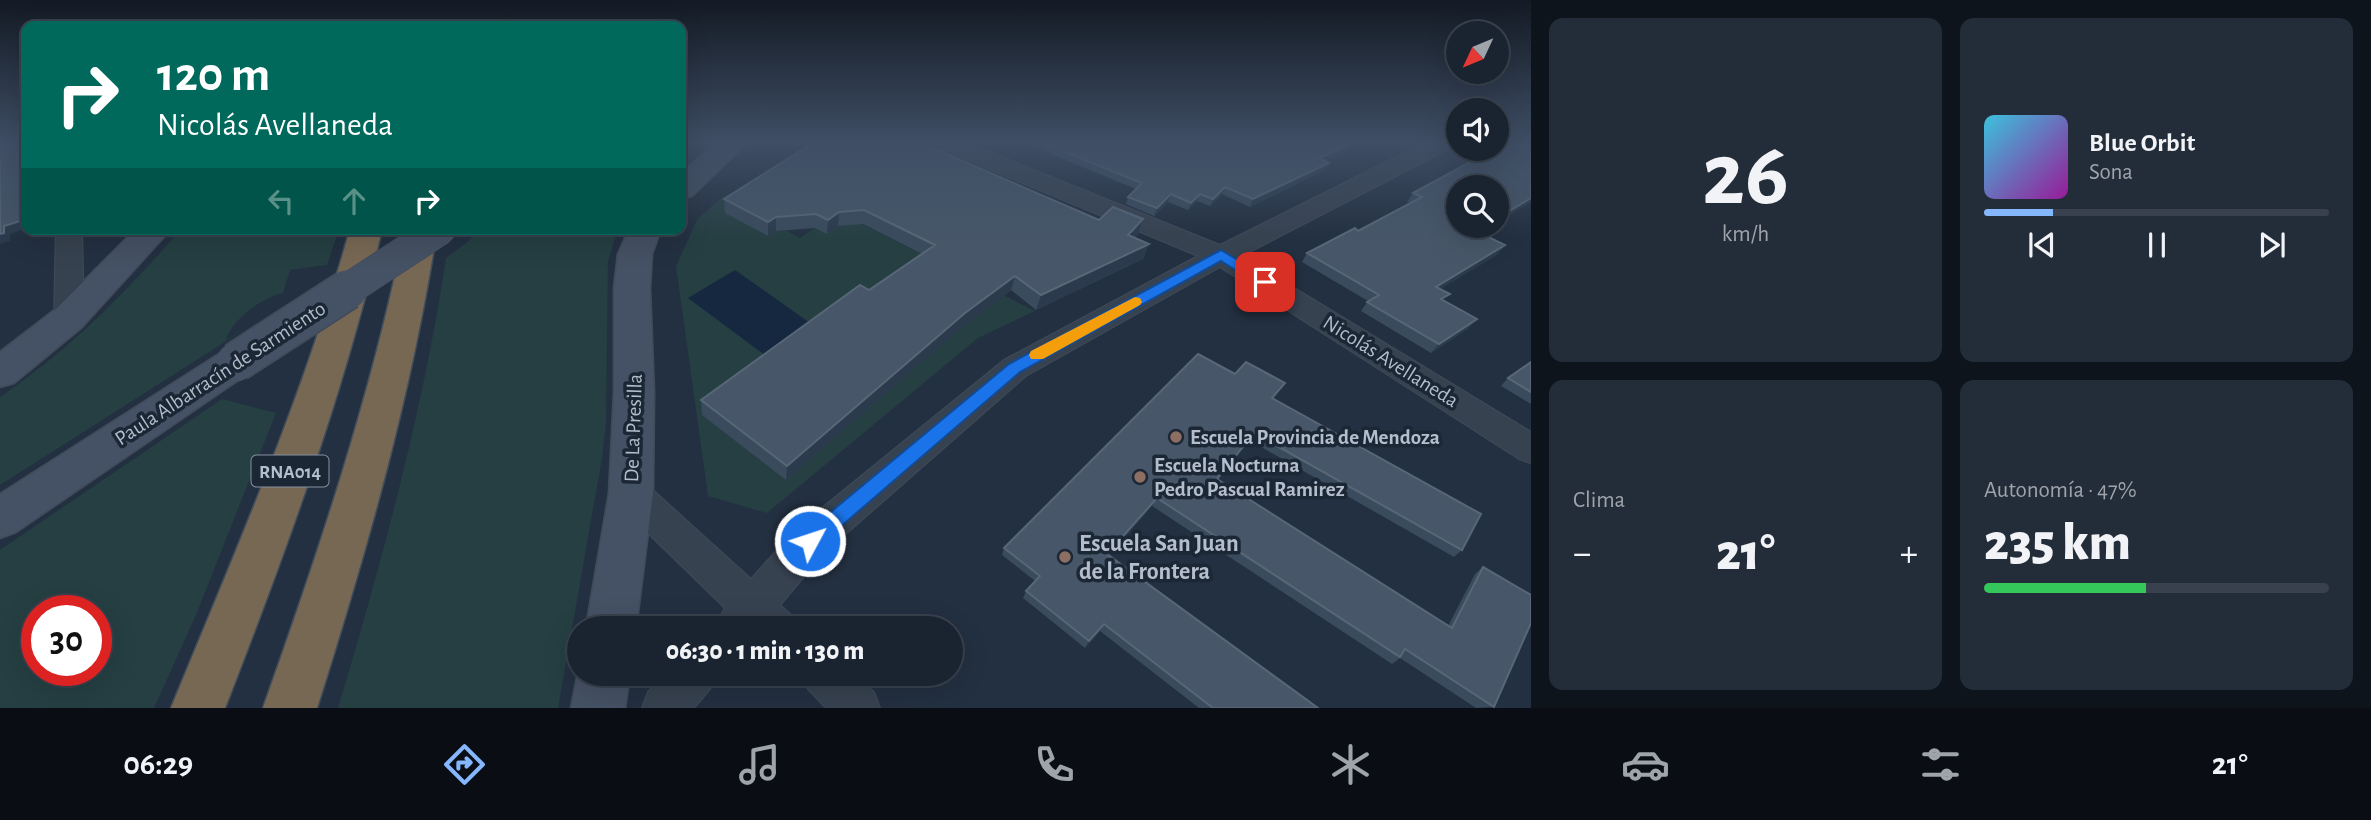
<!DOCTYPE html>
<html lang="es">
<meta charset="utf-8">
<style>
body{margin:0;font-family:"Alegreya Sans",sans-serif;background:#232c39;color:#f1f3f6;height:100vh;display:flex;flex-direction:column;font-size:26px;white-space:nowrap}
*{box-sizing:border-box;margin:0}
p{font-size:23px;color:#9fa4ab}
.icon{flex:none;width:38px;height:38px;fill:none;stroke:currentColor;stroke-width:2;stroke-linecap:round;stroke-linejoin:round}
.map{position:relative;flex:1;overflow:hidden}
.drawer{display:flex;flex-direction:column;gap:18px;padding:18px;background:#0e141b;width:840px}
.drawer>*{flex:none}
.banner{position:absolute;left:21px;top:21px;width:665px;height:214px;border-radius:14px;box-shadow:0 7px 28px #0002,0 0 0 2px #38414d;background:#00695c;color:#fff;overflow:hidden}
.needle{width:46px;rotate:226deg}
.fabs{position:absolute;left:1446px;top:21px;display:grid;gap:14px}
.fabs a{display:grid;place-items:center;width:63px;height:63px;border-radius:50%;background:#1a2431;box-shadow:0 7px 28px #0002,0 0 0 2px #38414d;font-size:35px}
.speed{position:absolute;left:21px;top:595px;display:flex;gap:14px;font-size:35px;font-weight:700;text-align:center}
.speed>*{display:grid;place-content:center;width:91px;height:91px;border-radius:50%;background:#1a2431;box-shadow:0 7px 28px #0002,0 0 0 2px #38414d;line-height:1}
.speed .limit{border:10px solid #d22;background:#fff;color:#111}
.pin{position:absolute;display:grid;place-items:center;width:60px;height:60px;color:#fff;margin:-30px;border-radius:14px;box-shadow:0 4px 10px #0006}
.me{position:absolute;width:77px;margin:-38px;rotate:50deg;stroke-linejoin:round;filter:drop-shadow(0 0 5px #0008)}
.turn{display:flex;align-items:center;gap:24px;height:147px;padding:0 21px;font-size:32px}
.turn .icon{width:91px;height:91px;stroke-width:2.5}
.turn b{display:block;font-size:49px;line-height:60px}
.lanes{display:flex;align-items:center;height:66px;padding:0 21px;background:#0003;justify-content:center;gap:35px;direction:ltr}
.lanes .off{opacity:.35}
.big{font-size:52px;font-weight:800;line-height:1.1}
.drawer .tile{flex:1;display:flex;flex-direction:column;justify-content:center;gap:10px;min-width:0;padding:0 24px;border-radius:14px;background:#232c39}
.drawer .dial{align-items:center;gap:0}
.dial b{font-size:91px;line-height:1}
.song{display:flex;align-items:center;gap:21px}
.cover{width:84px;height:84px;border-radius:10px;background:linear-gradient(135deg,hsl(190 70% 55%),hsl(300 70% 35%))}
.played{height:7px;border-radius:4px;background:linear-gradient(90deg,#85b7ff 20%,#38414d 20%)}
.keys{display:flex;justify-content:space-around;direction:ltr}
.heat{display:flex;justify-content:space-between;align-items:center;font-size:38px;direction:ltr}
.charge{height:10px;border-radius:5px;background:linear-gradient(90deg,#34c759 47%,#38414d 0)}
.drawer .tiles{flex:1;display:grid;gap:18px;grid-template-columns:repeat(2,1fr)}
.trip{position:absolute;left:567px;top:616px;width:396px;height:70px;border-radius:35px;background:#1a2431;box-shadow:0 7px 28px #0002,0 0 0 2px #38414d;font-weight:800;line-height:70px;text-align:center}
.tabs{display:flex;height:112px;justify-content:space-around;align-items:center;background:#0a0e14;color:#9fa4ab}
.tabs .icon{width:49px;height:49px}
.tabs .active{color:#85b7ff}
.tabs b{font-size:32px;color:#f1f3f6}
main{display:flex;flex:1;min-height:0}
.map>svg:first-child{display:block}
.green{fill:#253f42;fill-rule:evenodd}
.water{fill:#152840}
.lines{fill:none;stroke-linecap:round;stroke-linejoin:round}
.street-casing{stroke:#404b59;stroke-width:2}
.secondary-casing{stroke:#404b59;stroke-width:3}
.highway-casing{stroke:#424d5b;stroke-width:3}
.street{fill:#374250;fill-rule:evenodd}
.secondary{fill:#455164;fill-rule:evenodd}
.highway{fill:#776854;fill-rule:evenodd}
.secondary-bridge-far1-casing{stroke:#404b59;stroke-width:33;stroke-linecap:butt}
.secondary-bridge-casing{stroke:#404b59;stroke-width:42;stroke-linecap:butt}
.secondary-bridge-far1{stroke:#455164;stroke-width:32}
.secondary-bridge{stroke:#455164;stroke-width:39}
.wall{fill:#3a4b5d}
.shaded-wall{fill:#2b3b4d}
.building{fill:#475769;stroke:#586778;stroke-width:2}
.route{fill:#1a73e8;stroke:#114b97;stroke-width:2}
.slow{fill:#f59e0b}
.education-dot{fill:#8d6e63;stroke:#1c2735;stroke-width:2.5}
.labels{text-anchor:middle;stroke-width:7;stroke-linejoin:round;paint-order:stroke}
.shield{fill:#1c2735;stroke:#86909e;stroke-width:2}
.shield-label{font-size:19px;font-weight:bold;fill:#b3bdcb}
.street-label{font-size:21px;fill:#b3bdcb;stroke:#1c2735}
.poi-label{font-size:21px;font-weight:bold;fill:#b3bdcb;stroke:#1c2735;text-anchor:start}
.near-poi-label{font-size:24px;font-weight:bold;fill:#b3bdcb;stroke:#1c2735;text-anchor:start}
</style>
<main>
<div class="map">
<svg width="1531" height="708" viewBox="0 0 1531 708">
<rect width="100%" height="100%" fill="#233041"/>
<path class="green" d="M724,196l76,42 38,-26 197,99 -57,27 -211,175 -59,-17 -32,-230 22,-48z
M181,229h158l-12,36 -37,5 -7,23c-21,5 -51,26 -57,47l24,-14 -250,159v-88c69,-47 127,-105 181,-168z
M484,229h134l-10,32 -2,162 -4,35 -44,250h-220c44,-147 85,-297 108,-450z
M222,399l54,14 -80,202 -42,93h-154v-158zM37,611h59v59h-59z"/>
<path class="water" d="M735,270l82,58 -47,31 -82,-61z"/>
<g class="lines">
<g class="street-casing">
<path id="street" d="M930,141h32l258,104 208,-104h30l-4,5 -212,110 289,176v31l-12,-4 -299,-192 -194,109 -202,177 -44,52 10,9 6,14h-82l11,-20 -107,-104 -5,-11 5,-11 13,-4 13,4 107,97 45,-50 208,-169 194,-104 -264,-110z
M56,229h26l2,89 -4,7 -11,3 -11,-3 -4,-7z
M666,674h51l-7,15 -16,19h-52l6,-16z
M801,674h53l20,18 6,16h-54l-18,-19z"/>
</g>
<g class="secondary-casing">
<path id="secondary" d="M718,141h31l-57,55 -11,2v-25z
M136,229h35l-89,98 -68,56 -14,4v-35l56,-43z
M629,229h32l-9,25 -2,34 4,104 -1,101 -17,135h-50l23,-135 5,-101v-104l4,-34z
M236,348l14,4 5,10 -5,10 -234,160 -16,6v-44l222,-142z
M579,667v7h51l-5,34h-54z"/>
</g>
<g class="highway-casing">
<path id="highway" d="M350,229h32c-38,165 -96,322 -157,479h-54c65,-158 133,-313 179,-479z
M405,229h32c-25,164 -70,321 -120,479h-54c56,-157 109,-315 142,-479z"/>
</g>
<use href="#street" class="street"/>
<use href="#secondary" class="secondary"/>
<use href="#highway" class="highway"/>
<g class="secondary-bridge-far1-casing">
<path id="secondary-bridge-far1" d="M344,292l96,-63"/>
</g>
<g class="secondary-bridge-casing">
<path id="secondary-bridge" d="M236,362l111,-72"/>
</g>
<use href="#secondary-bridge-far1" class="secondary-bridge-far1"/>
<use href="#secondary-bridge" class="secondary-bridge"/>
</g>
<path class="wall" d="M816,141h110l-1,4 174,75 44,-1 -5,15 -4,4 15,6 -6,15 -107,51 -25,-20 -50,38 -175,152 -84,-65 -1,-15 168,-110 53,-36 -59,-30 -25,2 -11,8 -12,-6 -39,3 -8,5 -43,-23 -1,-14z
M1019,141h204l130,2 -4,7 -24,11 4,2 -4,7 -75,37 -28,-13 -12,12 -13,-5 -9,9 -20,-8 -14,14 -28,-12 2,-7 8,-8z
M1498,141h33v61l-51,31 25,12 -7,9 -58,35 4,12 25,27 -38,25 -70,-42 7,-10 -66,-39 5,-9 51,-22 53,-28 -4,-1 6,-9 91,-49z
M1531,362v42l-30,-18 7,-8z
M1235,374l50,9 -12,15 189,152 -8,7 -205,-117 -32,40 231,146 27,-52 8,-7 11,140 -18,1 -76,-50 -8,6 -240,-158 -43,49 209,153h-119l-99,-77 -15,17 -62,-50 3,-7 9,-10 -33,-26 2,-7z"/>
<path class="shaded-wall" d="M1353,143l-4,7 -34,15 4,-7z
M26,157v72l-16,5v7l-10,3v-10l4,-8z
M1329,163l-4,7 -75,37 3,-8z
M1225,187l-3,7 -12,12 3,-7z
M1171,194l-3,8 -14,14 3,-8z
M1200,194l-3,7 -9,9 3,-7z
M1531,198v4l-35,21v-4z
M839,212l-1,14 -11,8 1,-14z
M776,217v14l-8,5v-14z
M1143,219l-5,15 -16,16 6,-15z
M1484,226h8l-22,13 6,-8z
M1149,244l-6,15 -107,51 5,-15z
M1505,245l-7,9 -69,42 7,-9z
M1015,276l-4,14 -50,38 -175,152 1,-14 178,-153z
M1477,319l-8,9 -38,25 8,-9z
M1254,433l-5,7 -37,47 5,-8z
M1157,498l-5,8 -49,55 4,-7z
M1104,624l-4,7 -15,17 4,-7z"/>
<path class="building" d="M0,141h26l-3,79 -19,6v7l-4,1z
M816,141h104l-1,1 180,78 14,-13 30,12 -15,16 21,9 -108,51 -26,-19 -50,37 -178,153 -86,-66 159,-115 9,5 66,-45 -71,-35 -25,2 -11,8 -12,-6 -40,3 -8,5 -44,-23z
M1038,141h312l3,2 -34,15 10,5 -76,36 -28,-12 -12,12 -13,-5 -9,9 -20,-9 -14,14 -29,-11 14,-14z
M1509,141h22v57l-35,21v-32h-38v39h26l-8,5 29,14 -69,42 14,7 -9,5 36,20 -38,25 -72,-42 12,-7 -72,-42 48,-25 3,3 64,-34 -9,-4z
M1198,354l37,20 11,-12 39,21 -13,15 209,116 -19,36 -208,-117 -37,46 235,149 31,-61 48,28v28l-37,84 -89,-58 -5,8 -243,-159 -50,56 211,154h-105l-109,-84 -15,17 -63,-50 14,-15 -36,-28z
M1531,362v30l-23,-14z"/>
<linearGradient id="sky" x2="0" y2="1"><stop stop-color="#131a24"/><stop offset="0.59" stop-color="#3f4e65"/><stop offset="1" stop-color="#3f4e65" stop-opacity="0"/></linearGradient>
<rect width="1531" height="240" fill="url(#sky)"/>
<path class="route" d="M1221,250l49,29 3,3 -3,4h-10l-39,-25 -201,111 -203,175 -7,3 -7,-3 -3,-6 3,-6 206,-171z"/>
<path class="slow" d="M1135,297l5,1 2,4 -2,3 -97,54h-12l-2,-4 2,-4z"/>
<g class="education-dot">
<circle cx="1176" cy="437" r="7"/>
<circle cx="1140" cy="477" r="7"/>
<circle cx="1065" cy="557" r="7"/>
</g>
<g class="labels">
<rect class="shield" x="251.5" y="455.5" width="77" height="31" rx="5"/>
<g class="shield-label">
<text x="290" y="478">RNA014</text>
</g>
<g class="street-label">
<text transform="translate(1391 361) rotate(32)" y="7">Nicolás Avellaneda</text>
<text transform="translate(220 373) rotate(-33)" y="7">Paula Albarracín de Sarmiento</text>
<text transform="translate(633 428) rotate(-88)" y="7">De La Presilla</text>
</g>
<g class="poi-label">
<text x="1190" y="444">Escuela Provincia de Mendoza</text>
<text x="1154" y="472">Escuela Nocturna<tspan x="1154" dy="24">Pedro Pascual Ramirez</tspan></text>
</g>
<g class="near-poi-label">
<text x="1079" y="551">Escuela San Juan<tspan x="1079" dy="28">de la Frontera</tspan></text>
</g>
</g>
</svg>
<div class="fabs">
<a><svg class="needle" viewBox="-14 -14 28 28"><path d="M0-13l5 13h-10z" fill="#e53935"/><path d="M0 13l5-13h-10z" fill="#9fa4ab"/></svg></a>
<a><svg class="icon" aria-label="sound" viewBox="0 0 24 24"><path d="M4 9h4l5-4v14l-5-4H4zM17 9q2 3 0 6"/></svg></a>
<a><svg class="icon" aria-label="search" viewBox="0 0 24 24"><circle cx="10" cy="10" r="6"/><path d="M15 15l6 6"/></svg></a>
</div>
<div class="speed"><div class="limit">30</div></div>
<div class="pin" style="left:1265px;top:282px;background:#d93025"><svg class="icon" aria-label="arrive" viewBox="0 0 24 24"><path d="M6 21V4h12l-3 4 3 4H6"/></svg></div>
<svg class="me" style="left:810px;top:541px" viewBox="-20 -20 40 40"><circle r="17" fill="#1a73e8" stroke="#fff" stroke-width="3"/><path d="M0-11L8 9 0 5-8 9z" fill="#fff"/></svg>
<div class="trip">06:30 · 1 min · 130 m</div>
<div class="banner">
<div class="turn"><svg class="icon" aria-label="right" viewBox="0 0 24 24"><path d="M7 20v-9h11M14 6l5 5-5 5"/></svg><div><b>120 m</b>Nicolás Avellaneda</div></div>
<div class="lanes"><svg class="icon off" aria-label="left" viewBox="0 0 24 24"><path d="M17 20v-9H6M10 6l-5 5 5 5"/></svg><svg class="icon off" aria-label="ahead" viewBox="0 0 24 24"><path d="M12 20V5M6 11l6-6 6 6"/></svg><svg class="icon" aria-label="right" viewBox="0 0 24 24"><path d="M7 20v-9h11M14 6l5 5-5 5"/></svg></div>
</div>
</div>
<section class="drawer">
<div class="tiles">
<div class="tile dial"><b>26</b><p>km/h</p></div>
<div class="tile">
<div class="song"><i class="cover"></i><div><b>Blue Orbit</b><p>Sona</p></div></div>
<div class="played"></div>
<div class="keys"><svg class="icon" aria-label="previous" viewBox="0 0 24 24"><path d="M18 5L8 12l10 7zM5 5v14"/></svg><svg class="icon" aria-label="pause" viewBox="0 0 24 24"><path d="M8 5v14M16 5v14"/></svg><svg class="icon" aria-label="next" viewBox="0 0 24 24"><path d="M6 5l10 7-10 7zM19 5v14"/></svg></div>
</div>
<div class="tile"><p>Clima</p>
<div class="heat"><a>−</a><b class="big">21°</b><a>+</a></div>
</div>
<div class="tile"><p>Autonomía · 47%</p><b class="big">235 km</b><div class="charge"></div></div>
</div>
</section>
</main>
<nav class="tabs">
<b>06:29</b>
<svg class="icon active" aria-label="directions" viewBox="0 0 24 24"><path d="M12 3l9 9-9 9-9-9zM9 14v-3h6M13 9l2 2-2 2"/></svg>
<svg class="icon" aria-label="music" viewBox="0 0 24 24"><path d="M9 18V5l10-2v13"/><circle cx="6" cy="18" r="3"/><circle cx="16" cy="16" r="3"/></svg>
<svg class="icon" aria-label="phone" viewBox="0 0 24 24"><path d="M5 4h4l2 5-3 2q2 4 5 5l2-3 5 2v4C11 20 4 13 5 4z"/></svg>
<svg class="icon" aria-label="climate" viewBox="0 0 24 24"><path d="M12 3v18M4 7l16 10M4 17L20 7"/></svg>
<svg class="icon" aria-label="car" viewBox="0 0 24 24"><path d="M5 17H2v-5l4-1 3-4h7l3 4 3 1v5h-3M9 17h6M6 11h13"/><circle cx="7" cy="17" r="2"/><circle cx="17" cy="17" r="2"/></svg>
<svg class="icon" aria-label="filters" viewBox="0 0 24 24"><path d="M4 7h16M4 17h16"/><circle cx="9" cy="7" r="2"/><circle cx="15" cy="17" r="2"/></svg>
<b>21°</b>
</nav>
